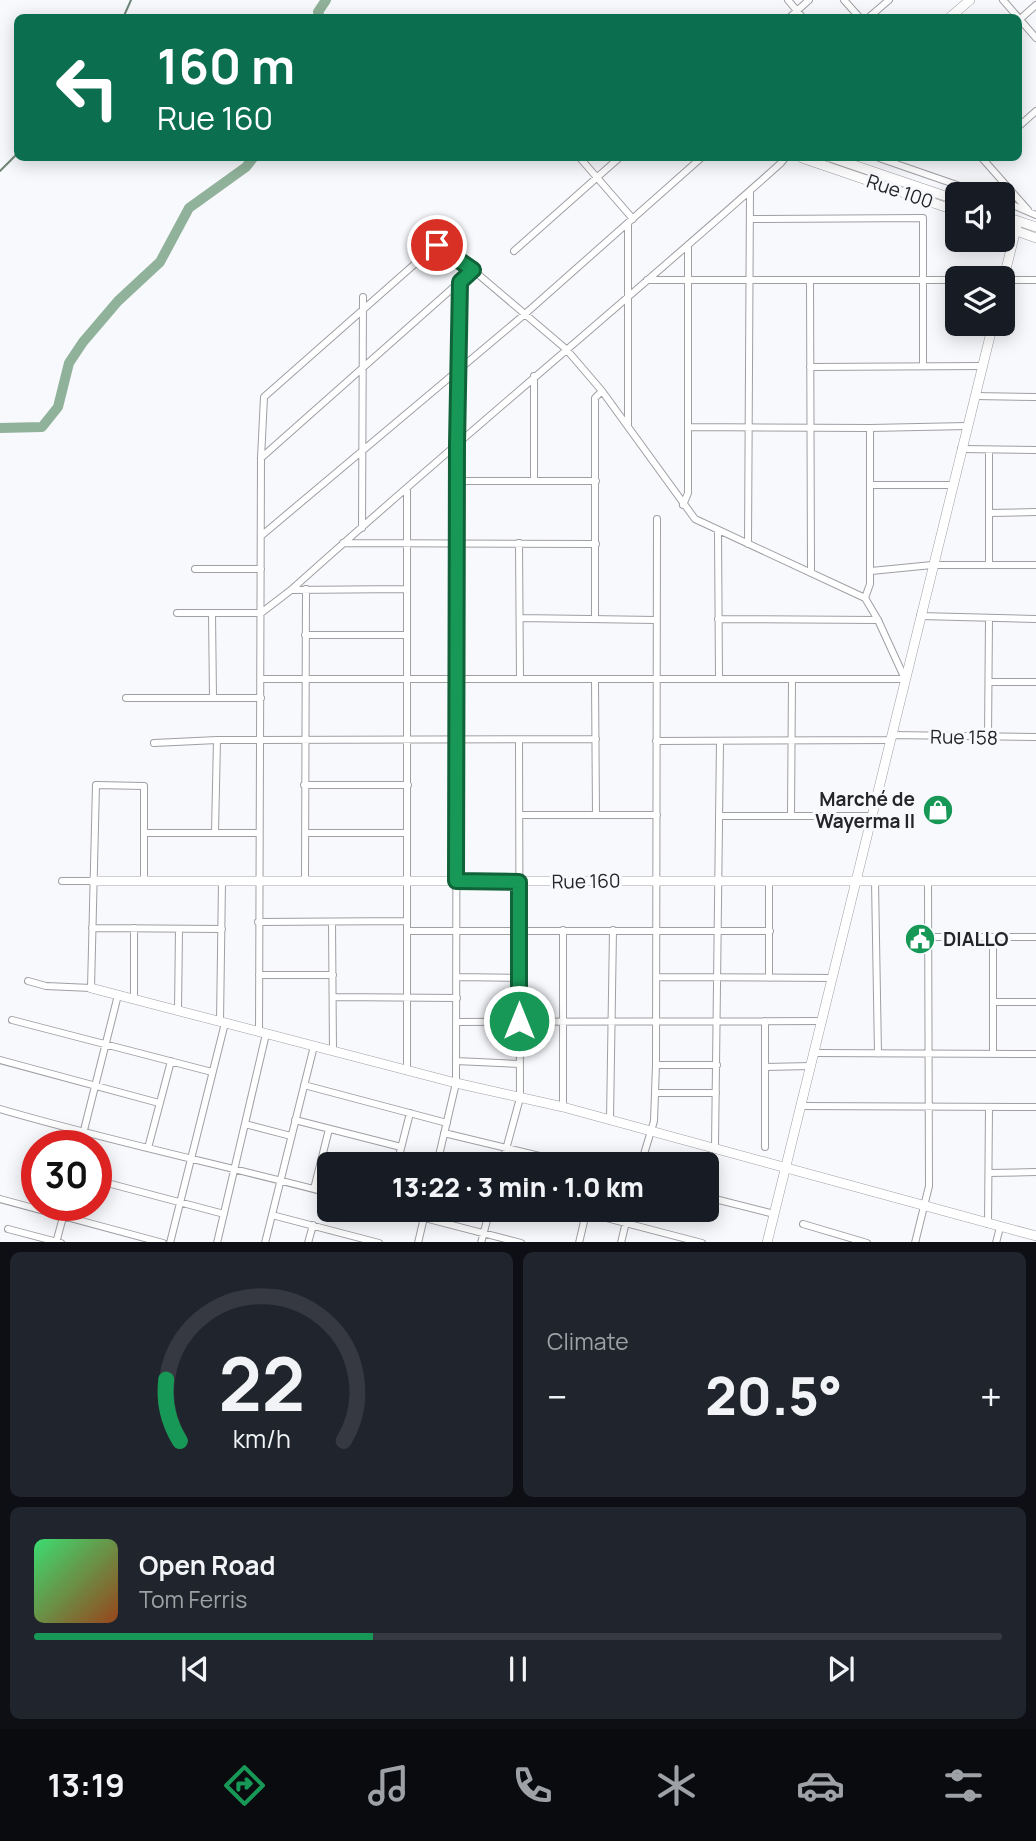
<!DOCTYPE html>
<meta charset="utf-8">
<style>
body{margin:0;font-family:Manrope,sans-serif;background:#20242c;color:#f1f3f6;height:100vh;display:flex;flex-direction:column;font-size:26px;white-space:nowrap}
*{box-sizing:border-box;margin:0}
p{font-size:23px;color:#9ea1a6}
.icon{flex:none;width:38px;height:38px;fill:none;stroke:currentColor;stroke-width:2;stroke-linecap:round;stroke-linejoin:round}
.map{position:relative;height:1242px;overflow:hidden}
.panel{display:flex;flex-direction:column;gap:10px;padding:10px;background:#0d0f14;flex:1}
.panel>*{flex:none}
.banner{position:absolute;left:14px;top:14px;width:1008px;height:147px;border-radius:10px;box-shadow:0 4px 18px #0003;background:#0b6e4f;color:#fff;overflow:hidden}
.fabs{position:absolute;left:945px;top:182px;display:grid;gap:14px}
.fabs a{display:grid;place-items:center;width:70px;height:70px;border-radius:10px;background:#171b24;box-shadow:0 4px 18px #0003;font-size:35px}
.speed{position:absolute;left:21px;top:1130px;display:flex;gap:14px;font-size:35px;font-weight:700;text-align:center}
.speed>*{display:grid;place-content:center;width:91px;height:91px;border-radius:50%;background:#171b24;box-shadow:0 4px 18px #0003;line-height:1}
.speed .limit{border:10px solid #d22;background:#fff;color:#111}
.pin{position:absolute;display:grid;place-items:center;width:60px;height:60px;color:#fff;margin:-30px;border:4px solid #fff;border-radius:50%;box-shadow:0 2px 7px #0007}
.me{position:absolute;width:77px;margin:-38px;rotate:0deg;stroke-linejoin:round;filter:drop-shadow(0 0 5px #0008)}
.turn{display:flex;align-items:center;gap:24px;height:147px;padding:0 28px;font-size:32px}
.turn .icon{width:91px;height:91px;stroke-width:2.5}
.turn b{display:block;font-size:49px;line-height:60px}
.big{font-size:52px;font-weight:800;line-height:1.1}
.panel .tile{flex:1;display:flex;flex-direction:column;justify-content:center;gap:10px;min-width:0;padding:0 24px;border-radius:10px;background:#20242c}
.panel .dial{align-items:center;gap:0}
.dial svg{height:182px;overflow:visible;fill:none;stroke:#363941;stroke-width:7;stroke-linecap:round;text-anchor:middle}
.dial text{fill:#f1f3f6;stroke:none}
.song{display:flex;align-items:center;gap:21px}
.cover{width:84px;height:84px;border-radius:10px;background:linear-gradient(135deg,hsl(140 70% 55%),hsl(20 70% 35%))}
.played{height:7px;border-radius:4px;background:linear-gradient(90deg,#189857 35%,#363941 35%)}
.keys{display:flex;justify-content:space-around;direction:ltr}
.heat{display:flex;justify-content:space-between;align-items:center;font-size:38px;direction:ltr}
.panel .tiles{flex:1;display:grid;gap:10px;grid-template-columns:1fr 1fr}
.tile:last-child{grid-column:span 2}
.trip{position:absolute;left:317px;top:1152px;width:402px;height:70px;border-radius:10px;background:#171b24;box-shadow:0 4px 18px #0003;font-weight:800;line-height:70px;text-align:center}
.dock{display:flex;height:112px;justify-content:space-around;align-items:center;background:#090b0e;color:#9ea1a6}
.dock .icon{width:49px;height:49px}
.dock .active{color:#189857}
.dock b{font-size:32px;color:#f1f3f6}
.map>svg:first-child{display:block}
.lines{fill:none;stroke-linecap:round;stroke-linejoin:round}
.stream{stroke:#708778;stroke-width:2}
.river{stroke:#90b19a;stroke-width:10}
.street-casing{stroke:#9f9fa4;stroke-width:8}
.secondary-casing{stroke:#9f9fa4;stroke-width:10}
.street{stroke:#fff;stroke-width:6}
.secondary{stroke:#fff;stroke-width:9}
.route-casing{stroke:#106339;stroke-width:18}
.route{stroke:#189857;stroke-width:12}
.labels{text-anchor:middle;stroke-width:6;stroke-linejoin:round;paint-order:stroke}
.street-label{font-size:19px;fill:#252527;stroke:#f8f9fd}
.poi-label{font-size:19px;font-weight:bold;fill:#252527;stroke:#f8f9fd;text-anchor:end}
</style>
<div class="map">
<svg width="1036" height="1243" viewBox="0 0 1036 1243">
<rect width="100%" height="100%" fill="#f8f9fd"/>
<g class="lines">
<path class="stream" d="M123,18l8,-18
M0,171l18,-18"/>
<path class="river" d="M320,18l-2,-6 8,-12
M0,428l42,-1 16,-20 11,-44 14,-21 35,-41 42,-39 29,-54 57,-41 7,-9"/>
<g class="street-casing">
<path id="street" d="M788,0l15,18
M844,0l16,18
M1003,0l33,38
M789,18l20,-18
M868,18l21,-18
M1019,20l17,-15
M1018,127l18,-16
M580,158l53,61
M879,158l104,36
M982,158l46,52
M1003,201l33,14
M750,219l173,-1v148
M514,251l105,-93
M647,280h310
M1003,280h33
M810,281l1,292
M810,367l173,-1
M975,396l61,1
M628,425v-201
M688,427l182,1 97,-2
M961,449l75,1
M989,450v114
M261,458l212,-188
M457,481h139
M534,481v-105
M871,485h81
M407,488v583
M683,505l5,-12v-248
M989,513l47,-1
M362,528l1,-231
M718,531l1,148
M261,536l264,-222 176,-156
M343,543l253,1
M519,543l1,136
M748,544l2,-352
M195,569h66
M871,571l61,-6h104
M291,590l116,-1
M865,598l5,-14v-156
M177,613h84l30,-23c161,-145 328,-282 490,-427l4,-5
M212,613l1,85
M920,616l116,3
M520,618l136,2
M595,619v-221l7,-7
M718,619l160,1
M305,635h102
M595,680l1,135
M989,682h47
M126,698h135
M892,735l144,2
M988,737l1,-119
M656,741l235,-1
M154,743l63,-3 379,-1
M304,785h104
M520,815h137
M719,816h153
M791,816l1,-136
M144,833h114
M215,833l2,-93
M305,833h102
M62,881h31
M305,881l1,-292
M769,881v97
M875,881l3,173
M258,922l149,-1
M332,922l1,129
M92,928l130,1
M134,928v72
M563,930v177
M407,931h363
M928,937h108
M259,975h74
M457,977l62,1
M656,977l176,1
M28,981l18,5 45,2 5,-203 48,1v96
M333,997l124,1
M993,1002h43
M178,1011l1,-82
M12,1020l200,52
M220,1022l2,-140
M456,1022l365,-1
M259,1032l2,-574 3,-61 170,-150 7,-1 32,24 93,79 36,42 93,128 170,79 13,22 27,59h-644
M814,1053l222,1
M993,1054v-116
M0,1060l159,43
M456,1061l64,3
M656,1065h61
M765,1067l46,-1
M304,1085l143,38
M655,1093h61
M801,1106l235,1
M0,1109c109,32 219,55 329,84
M295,1120l106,27
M610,1120l3,-190
M245,1124l46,12
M444,1133l129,31
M80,1146l38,-151
M715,1147l5,-406
M765,1147v-126
M148,1148l23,-87
M397,1164l13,-51
M437,1164l19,-81 1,-540 3,-261
M502,1164l18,-66 -1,-358
M641,1164l13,-43 2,-56 1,-546
M989,1173l47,-1
M96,1180l128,34
M314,1189l15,-60
M707,1197l67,17
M0,1199l163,44
M390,1209l131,34
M572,1209l130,34
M272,1215l107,28
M803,1224l64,19
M988,1224l1,-117
M8,1229l53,14
M56,1243l10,-37
M170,1243l55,-220
M217,1243l49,-209
M265,1243l49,-197
M308,1243l5,-18
M418,1243l8,-34
M481,1243l9,-34
M579,1243l7,-30
M621,1243l8,-34
M915,1243l14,-57 -1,-305
M996,1243l4,-16"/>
</g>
<g class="secondary-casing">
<path id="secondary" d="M949,18l21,-18
M802,158l155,53
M833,158l124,42
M1003,216l33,11
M1003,226l33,12
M1003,281l15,-60
M93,881h943
M91,988l365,95 107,24 473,129
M767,1243l226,-919"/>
</g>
<use href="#street" class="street"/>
<use href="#secondary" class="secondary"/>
</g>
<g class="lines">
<g class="route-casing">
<path id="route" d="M437,245l36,25 -13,12 -3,162 -1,437 63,1v139"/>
</g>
<use href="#route" class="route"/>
</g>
<defs>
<g id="shop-disc" transform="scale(1.575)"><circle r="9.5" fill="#189857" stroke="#f8f9fd"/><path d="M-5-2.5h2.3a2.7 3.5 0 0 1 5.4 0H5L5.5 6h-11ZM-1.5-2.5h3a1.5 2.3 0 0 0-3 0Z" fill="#fff"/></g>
<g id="civic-disc" transform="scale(1.575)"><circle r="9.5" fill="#189857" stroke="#f8f9fd"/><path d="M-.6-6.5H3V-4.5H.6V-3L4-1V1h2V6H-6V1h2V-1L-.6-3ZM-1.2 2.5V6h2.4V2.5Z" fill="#fff"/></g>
</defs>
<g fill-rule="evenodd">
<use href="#shop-disc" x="938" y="810"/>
<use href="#civic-disc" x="920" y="939"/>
</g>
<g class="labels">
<g class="street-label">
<text transform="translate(900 191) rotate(19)" y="7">Rue 100</text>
<text transform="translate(964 737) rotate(1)" y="7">Rue 158</text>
<text transform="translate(586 881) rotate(-1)" y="7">Rue 160</text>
</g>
<g class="poi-label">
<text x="915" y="806">Marché de<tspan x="915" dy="22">Wayerma II</tspan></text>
<text x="943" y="946" text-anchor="start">DIALLO</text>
</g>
</g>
</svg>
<div class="fabs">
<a><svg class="icon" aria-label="sound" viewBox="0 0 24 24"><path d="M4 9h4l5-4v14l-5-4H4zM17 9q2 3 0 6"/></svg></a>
<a><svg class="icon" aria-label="layers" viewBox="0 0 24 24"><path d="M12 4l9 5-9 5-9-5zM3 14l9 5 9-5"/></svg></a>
</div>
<div class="speed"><div class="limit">30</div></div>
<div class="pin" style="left:437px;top:245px;background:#d93025"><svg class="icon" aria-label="arrive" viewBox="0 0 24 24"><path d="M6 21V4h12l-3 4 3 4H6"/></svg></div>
<svg class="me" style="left:519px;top:1021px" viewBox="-20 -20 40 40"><circle r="17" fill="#189857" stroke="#fff" stroke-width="3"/><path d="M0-11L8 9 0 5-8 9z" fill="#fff"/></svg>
<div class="trip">13:22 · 3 min · 1.0 km</div>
<div class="banner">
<div class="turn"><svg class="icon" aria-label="left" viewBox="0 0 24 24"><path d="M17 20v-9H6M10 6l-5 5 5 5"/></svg><div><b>160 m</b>Rue 160</div></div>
</div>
</div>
<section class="panel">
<div class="tiles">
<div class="tile dial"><svg viewBox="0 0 100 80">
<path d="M14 69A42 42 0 1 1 86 69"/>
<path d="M14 69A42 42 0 0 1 8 42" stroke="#189857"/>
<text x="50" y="56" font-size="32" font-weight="700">22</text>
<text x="50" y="72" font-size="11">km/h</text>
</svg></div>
<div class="tile"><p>Climate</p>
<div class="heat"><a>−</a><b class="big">20.5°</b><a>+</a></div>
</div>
<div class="tile">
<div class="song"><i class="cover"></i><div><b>Open Road</b><p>Tom Ferris</p></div></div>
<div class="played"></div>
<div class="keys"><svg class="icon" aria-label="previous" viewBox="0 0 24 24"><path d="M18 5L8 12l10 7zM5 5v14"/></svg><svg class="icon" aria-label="pause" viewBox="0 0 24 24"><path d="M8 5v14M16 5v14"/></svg><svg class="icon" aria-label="next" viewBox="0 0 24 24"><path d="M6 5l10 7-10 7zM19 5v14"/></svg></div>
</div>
</div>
</section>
<nav class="dock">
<b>13:19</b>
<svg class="icon active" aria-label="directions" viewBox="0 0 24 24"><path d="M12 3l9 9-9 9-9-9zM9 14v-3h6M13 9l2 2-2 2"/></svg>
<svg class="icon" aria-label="music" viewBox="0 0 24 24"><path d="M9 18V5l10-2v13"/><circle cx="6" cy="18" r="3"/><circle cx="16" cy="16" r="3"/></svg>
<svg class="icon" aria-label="phone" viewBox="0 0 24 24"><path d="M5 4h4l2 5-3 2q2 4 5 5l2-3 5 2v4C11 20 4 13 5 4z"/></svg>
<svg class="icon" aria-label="climate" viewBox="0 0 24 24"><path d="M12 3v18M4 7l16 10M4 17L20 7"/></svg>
<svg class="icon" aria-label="car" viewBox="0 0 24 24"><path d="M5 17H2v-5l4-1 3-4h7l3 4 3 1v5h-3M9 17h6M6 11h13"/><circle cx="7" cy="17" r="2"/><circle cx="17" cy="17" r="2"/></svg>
<svg class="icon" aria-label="filters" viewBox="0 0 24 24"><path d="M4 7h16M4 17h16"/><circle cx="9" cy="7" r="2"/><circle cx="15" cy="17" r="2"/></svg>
</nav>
